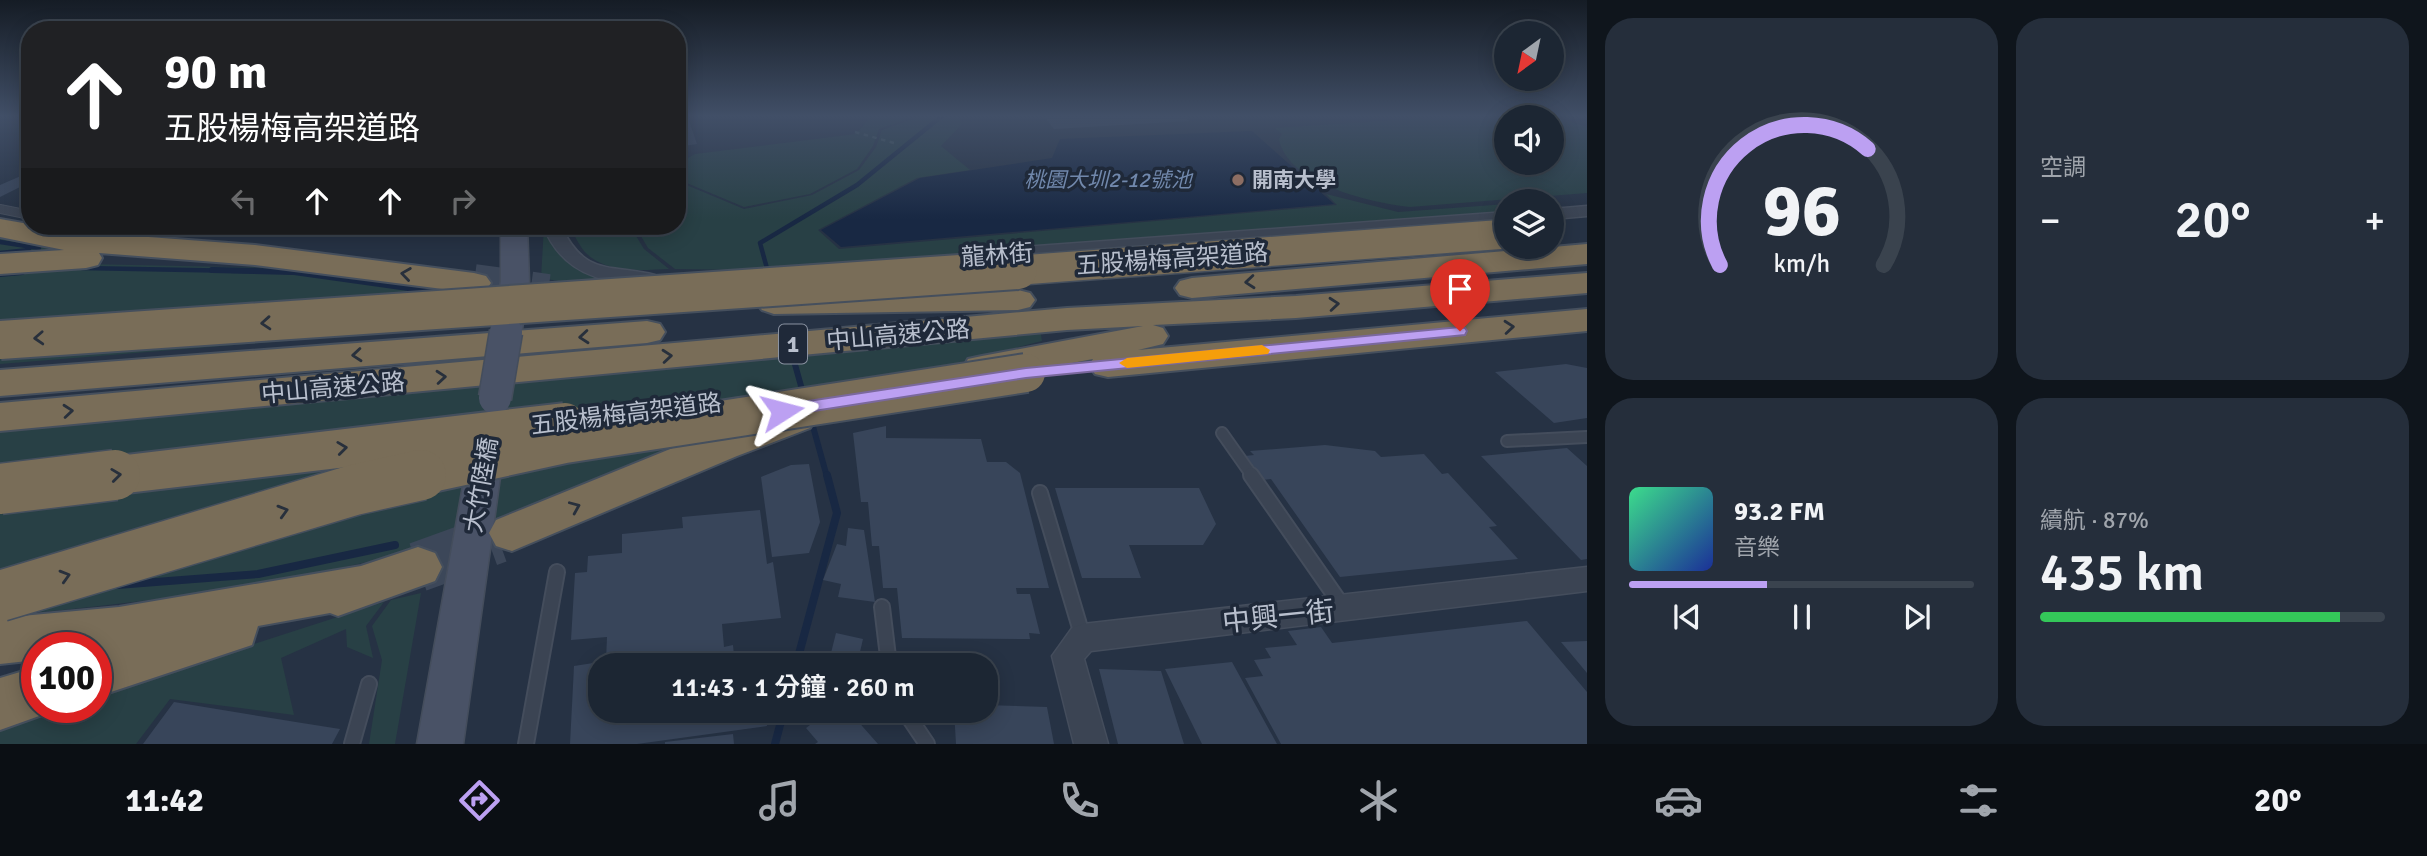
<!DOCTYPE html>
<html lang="zh-TW">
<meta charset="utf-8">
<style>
body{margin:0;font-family:Signika,"Noto Sans TC",sans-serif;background:#252e3b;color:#f1f3f6;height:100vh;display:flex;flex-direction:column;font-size:26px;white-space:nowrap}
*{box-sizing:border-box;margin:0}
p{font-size:23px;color:#a0a5ac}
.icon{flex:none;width:38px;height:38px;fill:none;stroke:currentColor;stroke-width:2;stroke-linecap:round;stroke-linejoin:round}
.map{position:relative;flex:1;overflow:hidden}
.details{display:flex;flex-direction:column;gap:18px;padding:18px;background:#0f151c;width:840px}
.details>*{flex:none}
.guide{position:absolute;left:21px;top:21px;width:665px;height:214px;border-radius:28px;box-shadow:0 4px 18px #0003,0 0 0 2px #3a434e;background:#202124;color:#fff;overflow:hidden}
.needle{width:46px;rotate:213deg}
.controls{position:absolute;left:1494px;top:21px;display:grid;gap:14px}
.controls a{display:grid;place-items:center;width:70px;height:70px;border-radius:50%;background:#1c2633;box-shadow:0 4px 18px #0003,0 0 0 2px #3a434e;font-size:35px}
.speed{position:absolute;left:21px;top:632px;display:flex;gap:14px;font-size:35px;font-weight:700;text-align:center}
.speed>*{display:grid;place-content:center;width:91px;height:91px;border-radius:50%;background:#1c2633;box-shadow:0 4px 18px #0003,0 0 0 2px #3a434e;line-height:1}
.speed .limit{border:10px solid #d22;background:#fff;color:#111}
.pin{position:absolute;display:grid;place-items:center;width:60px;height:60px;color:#fff;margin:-72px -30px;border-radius:50% 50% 50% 0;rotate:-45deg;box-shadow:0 0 7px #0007}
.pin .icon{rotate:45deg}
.me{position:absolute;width:77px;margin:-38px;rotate:81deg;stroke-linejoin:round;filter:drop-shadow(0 0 5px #0008)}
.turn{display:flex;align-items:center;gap:24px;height:147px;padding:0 28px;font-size:32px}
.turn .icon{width:91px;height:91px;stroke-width:2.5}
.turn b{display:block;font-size:49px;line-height:60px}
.lanes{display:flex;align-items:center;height:66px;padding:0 28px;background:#0003;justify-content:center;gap:35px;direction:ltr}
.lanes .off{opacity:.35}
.big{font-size:52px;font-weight:600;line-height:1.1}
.details .widget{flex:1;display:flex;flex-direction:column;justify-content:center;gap:10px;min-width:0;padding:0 24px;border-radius:28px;background:#252e3b}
.details .dial{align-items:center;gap:0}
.dial svg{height:182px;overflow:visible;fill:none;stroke:#3a434e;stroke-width:7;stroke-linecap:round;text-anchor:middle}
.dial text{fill:#f1f3f6;stroke:none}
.song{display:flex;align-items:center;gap:21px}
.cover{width:84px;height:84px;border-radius:10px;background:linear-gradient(135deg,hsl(150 70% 55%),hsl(230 70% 35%))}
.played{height:7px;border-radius:4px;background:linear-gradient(90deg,#bca0f2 40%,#3a434e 40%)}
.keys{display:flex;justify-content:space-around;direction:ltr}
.heat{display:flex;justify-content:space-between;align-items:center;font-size:38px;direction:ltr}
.charge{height:10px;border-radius:5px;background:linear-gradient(90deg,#34c759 87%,#3a434e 0)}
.details .tiles{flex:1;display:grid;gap:18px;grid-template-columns:repeat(2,1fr)}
.trip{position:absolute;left:588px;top:653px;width:410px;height:70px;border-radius:28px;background:#1c2633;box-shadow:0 4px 18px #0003,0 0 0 2px #3a434e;font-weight:600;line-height:70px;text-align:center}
.menu{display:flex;height:112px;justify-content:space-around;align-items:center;background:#0b0f14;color:#a0a5ac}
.menu .icon{width:49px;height:49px}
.menu .current{color:#bca0f2}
.menu b{font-size:32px;color:#f1f3f6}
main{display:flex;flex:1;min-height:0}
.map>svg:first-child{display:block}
.green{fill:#284045;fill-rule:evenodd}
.water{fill:#182843}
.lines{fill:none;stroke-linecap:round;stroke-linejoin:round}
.stream-far2{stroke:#182843;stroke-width:4.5}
.stream-far1{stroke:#182843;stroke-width:6}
.stream{stroke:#182843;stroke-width:8}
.building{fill:#38455a}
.motorway-tunnel-far1{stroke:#3c4759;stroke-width:38;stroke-dasharray:38 19;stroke-linecap:butt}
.motorway-tunnel{stroke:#3c4759;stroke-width:50;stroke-dasharray:50 25;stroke-linecap:butt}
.service-far2-casing{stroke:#444d5c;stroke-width:10}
.service-far1-casing{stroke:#444d5c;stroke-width:14}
.service-casing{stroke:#444d5c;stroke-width:18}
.minor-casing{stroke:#444d5c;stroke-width:3}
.secondary-casing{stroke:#444d5c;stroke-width:3}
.motorway-casing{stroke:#454f5d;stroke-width:4}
.path{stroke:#42595c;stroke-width:2.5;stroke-dasharray:4.5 4.5;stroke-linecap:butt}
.service-far2{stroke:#3b4453;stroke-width:8}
.service-far1{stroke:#3b4453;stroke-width:10}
.service{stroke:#3b4453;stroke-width:14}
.minor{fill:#3b4453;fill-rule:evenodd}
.secondary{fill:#495266;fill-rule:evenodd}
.motorway{fill:#796d58;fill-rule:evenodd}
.secondary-bridge-casing{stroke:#444d5c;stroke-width:35;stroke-linecap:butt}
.motorway-bridge-far2-casing{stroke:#454f5d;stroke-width:32;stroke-linecap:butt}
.motorway-bridge-far1-casing{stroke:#454f5d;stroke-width:42;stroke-linecap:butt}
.motorway-bridge-casing{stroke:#454f5d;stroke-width:53;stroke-linecap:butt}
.secondary-bridge{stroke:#495266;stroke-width:32}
.motorway-bridge-far2{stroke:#796d58;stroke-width:29}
.motorway-bridge-far1{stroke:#796d58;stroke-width:38}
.motorway-bridge{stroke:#796d58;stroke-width:50}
.oneway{stroke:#28303c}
.route{fill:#bca0f2;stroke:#7a689d;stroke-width:2}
.slow{fill:#f59e0b}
.education-dot{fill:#8d6e63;stroke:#1f2939;stroke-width:2.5}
.labels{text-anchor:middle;stroke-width:7;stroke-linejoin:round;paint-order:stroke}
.far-water-label{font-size:21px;font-style:italic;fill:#7188ac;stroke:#1f2939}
.far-poi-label{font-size:21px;font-weight:bold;fill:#b8bfcd;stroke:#1f2939;text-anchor:start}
.shield{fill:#1f2939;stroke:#8a92a1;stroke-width:2}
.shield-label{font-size:23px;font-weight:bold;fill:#b8bfcd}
.street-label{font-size:24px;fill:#b8bfcd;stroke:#1f2939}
.near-street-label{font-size:28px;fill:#b8bfcd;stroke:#1f2939}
</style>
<main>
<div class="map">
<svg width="1587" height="744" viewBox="0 0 1587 744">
<rect width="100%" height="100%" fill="#263244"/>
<path class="green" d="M864,115h55l-40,14 -6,17 -16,23 -47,25 -66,13 -67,-28v-15l18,-10 161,-20 12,-14z
M924,115h35l2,10 -20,21 29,24 -53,8 -99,52 21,19 498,-44 -11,-11 72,18 109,-8v21l-757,45 -75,-1 -27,-21 -13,-22h42v-45l67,28 68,-14 47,-25 17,-23 6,-17z
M1476,115h73l38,12v66l-177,14c-38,-4 -123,-23 -131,-68l3,-5 -7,-6zM1507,117h45v46h-45z
M544,226h17c5,10 11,24 20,32 29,26 131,16 170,16l-170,11 -40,-7z
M569,226h61l14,23 25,20c-27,1 -60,5 -82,-15 -7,-6 -13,-20 -18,-28z
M0,234l62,11 -10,10 -52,5z
M84,264l200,4 94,10 98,17 -6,31 -470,38v-94z
M1040,329l2,12c-34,9 -70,17 -105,28 -172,56 -338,132 -513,179 -141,37 -279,55 -424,68v-190z
M421,593l-26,151h-26l13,-84 -10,-34 19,-26z
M384,602l-18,24 7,32 -26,-11 -1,-18 -65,29 13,57 -124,-16 -34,45h-136v-19l57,-18h39v-12z"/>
<path class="water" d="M1252,131l82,73 -493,43 -20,-17 99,-52 132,-20 8,-19z"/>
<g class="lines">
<path class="stream-far2" d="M0,242l39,6
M0,253l29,-3
M82,268l213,4
M768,272l-8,-29 97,-58 86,-70"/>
<path class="stream-far1" d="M212,270l82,2 143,20
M768,270l1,4
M0,274l22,-2
M794,361l9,32
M812,423l15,54"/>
<path class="stream" d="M117,585l141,-11 137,-29
M796,665l41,-152 -10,-38
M775,744l9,-34"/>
</g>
<path class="building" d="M677,115h10l10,29 -20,3z
M1043,115h140l7,6 -136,8z
M30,172v10l-30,15v-12z
M1566,364l21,4v50l-33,5 -59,-51z
M886,426v12l95,1 6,23h19l14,11 29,115h-33l1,6h13l10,40 -11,-1 1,6 -128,-1 -5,-50h-14l-4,-42h-7l-4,-44h-7l-8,-69z
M1325,445l50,6 6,6 43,-3 18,20 6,-1 49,53 -8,1 29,32 -178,18 -69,-98 -9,1 -17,-24 9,-1 -4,-4z
M1567,448l20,18v93l-6,1 -100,-104z
M809,464l11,58 -11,31 -37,4 -11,-80 30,-12z
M1055,488h144l17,36 -13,21h-74l12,33h-59z
M760,510l7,54 6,-2 8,56 -59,6 2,23 9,-2 2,20h-135v45h165l2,16 -130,18h-67l4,-78 32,-5 1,-24 -36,3 4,-67 12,-1 1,-16 34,-3v-19l61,-6 -1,-11z
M848,528l16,2 11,72 -37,-5 3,-13 -18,-4 14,-36 9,2z
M1527,621l60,71v52h-306l-36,-66 18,-2 -9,-16 17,-2 -6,-10 32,-3 -9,-14 33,-4 11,16z
M836,633l27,6 -6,26h-29z
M1587,641v32l-26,-31z
M1232,662l45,82h-75l-37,-75z
M1099,669l62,2 23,73h-66z
M174,702l128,21 38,6 -8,15h-189z
M985,705l62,2 7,37h-98l-2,-34h31z
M830,710h18l30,34h-63l3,-2 -12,-14z
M733,734l1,10h-69v-2z"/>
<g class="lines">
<path class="motorway-tunnel-far1" d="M474,283l74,10"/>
<path class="motorway-tunnel" d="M418,567l80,-29"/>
<g class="service-far2-casing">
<path id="service-far2" d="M0,209l30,6"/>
</g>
<g class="service-far1-casing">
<path id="service-far1" d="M1222,433l31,44
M1507,441l80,-4"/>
</g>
<g class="service-casing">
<path id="service" d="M1251,475l92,132
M1040,493l43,145
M882,607l7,58
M904,710l23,34
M352,744l17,-60
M526,744l31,-172"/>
</g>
<g class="minor-casing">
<path id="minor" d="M1587,206v10l-35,3v-10z
M1507,212v10l-510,39 -10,-6 10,-6z
M543,226h18c24,51 49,38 94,49l3,4 -3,4c-11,3 -22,1 -33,0 -38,-5 -64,-21 -79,-57z
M1587,567v24l-496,60 -7,8 24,85h-34l-22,-88 20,-28 11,-4z"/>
</g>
<g class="secondary-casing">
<path id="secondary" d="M501,226h26l2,55 -7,48 -4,7 -11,2 -11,-2 -4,-7 9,-48z
M488,429l12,3 5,9 -42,303h-46l54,-303 5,-9z"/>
</g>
<g class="motorway-casing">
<path id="motorway" d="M0,219l69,12 186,14 219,28 12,3 5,7 -5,7 -12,3 -219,-28 -156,-12 3,5 -4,7 -12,3 -86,6v-20l64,-4 -64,-13z
M1587,244v20l-395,34 -12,-3 -5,-7 5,-7 12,-3z
M1587,273v20l-291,25 -143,7 10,3 5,8 -5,8 -25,6 449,-41v22l-479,46 -13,-3 -6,-9 4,-6 -111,21 -14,-3 -5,-9 5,-9 14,-3 161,-30 -76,4 -1067,101v-28l1067,-95 229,-12z
M1018,290l12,3 5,7 -5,7 -12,3 -244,4 -12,-4 -6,-7 6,-7 12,-4z
M647,321l13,3 5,8 -5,8 -13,3 -647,53v-26z
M796,404l14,4 6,10 -6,10 -73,28 -225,95 -16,-5 -7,-13 7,-13 211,-86z
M418,547l17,6 7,14 -7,14 -97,35 -8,-3 -72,13 -6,19 -156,52v-49h-59v12l-37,4v-46l119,-11 242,-41z
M37,667v40h21l-2,3 -56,20v-52z"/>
</g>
<path class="path" d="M1571,115l16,3
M855,132l39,11"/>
<use href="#service-far2" class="service-far2"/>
<use href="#service-far1" class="service-far1"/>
<use href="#service" class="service"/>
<use href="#minor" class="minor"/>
<use href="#secondary" class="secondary"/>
<use href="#motorway" class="motorway"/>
<g class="secondary-bridge-casing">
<path id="secondary-bridge" d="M495,398l11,-66"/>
</g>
<g class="motorway-bridge-far2-casing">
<path id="motorway-bridge-far2" d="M994,272l513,-38"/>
</g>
<g class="motorway-bridge-far1-casing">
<path id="motorway-bridge-far1" d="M0,340l1018,-70
M101,477l464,-55
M413,477l152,-33 461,-71"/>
</g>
<g class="motorway-bridge-casing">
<path id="motorway-bridge" d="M0,489l115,-14
M0,596l354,-106 67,-15"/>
</g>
<use href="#secondary-bridge" class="secondary-bridge"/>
<use href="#motorway-bridge-far2" class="motorway-bridge-far2"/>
<use href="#motorway-bridge-far1" class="motorway-bridge-far1"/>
<use href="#motorway-bridge" class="motorway-bridge"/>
</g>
<defs><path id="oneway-chevron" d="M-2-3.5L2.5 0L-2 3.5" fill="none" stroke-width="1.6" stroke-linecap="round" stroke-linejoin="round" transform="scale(1.75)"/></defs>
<g class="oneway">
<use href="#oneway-chevron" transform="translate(406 274) rotate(-172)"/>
<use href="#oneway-chevron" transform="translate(1250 282) rotate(175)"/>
<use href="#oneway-chevron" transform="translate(1334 304) rotate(-5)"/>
<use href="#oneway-chevron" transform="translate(266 323) rotate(176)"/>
<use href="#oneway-chevron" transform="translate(1509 327) rotate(-5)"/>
<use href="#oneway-chevron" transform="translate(584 337) rotate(175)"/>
<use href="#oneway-chevron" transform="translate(39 338) rotate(177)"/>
<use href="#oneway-chevron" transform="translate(357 355) rotate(175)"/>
<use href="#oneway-chevron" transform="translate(667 356) rotate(-5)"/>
<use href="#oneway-chevron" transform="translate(441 377) rotate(-5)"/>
<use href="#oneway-chevron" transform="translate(68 411) rotate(-5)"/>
<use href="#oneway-chevron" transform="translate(342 448) rotate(-7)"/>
<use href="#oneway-chevron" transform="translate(116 475) rotate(-7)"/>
<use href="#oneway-chevron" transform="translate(575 507) rotate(-23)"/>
<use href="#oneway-chevron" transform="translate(283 511) rotate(-16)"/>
<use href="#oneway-chevron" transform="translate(65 576) rotate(-16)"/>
</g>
<linearGradient id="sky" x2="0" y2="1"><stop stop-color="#151c25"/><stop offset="0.53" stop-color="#414f67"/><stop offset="1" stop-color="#414f67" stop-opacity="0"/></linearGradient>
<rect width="1587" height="219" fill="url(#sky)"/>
<path class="route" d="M1460,327l5,1 2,3 -2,4 -439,43 -244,38 -9,-5 9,-6 244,-37z"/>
<path class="slow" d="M1262,345l8,5 -2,4 -141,14 -8,-5 8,-5z"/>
<circle class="education-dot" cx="1238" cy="180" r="7"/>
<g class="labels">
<g class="far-water-label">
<text x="1108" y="187">桃園大圳2-12號池</text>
</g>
<g class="far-poi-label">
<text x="1252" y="187">開南大學</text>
</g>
<rect class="shield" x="779" y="324.5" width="28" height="39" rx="5"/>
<g class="shield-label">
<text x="793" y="352">1</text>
</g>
<g class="street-label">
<text transform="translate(997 255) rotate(-4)" y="8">龍林街</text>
<text transform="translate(1172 259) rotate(-4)" y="8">五股楊梅高架道路</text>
<text transform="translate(898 335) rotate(-5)" y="8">中山高速公路</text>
<text transform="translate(333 388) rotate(-5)" y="8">中山高速公路</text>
<text transform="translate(626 414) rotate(-7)" y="8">五股楊梅高架道路</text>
<text transform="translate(481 485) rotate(-80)" y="8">大竹陸橋</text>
</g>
<g class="near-street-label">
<text transform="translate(1278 616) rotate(-6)" y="10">中興一街</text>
</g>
</g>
</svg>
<div class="controls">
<a><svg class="needle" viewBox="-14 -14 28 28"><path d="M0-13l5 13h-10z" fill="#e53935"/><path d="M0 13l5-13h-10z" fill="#a0a5ac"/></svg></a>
<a><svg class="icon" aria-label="sound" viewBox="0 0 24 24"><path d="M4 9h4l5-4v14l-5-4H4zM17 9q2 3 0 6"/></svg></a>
<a><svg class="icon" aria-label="layers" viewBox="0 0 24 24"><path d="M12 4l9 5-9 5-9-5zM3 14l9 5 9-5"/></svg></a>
</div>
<div class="speed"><div class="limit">100</div></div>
<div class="pin" style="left:1460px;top:331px;background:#d93025"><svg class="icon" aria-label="arrive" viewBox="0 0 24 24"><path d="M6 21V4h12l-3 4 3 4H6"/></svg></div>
<svg class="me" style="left:782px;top:411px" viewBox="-20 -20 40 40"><path d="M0-17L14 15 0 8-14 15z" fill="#bca0f2" stroke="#fff" stroke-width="4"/></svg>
<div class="trip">11:43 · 1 分鐘 · 260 m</div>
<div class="guide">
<div class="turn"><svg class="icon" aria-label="ahead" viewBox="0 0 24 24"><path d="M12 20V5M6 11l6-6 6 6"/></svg><div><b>90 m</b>五股楊梅高架道路</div></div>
<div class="lanes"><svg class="icon off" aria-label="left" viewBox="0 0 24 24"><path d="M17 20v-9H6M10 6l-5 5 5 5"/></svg><svg class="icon" aria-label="ahead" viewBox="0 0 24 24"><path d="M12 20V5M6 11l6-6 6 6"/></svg><svg class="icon" aria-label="ahead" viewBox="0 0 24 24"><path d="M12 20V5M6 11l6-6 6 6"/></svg><svg class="icon off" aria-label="right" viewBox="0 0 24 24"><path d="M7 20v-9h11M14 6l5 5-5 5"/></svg></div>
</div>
</div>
<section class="details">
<div class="tiles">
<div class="widget dial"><svg viewBox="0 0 100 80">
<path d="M14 69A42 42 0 1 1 86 69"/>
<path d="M14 69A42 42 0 0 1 79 18" stroke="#bca0f2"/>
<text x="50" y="56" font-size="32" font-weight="700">96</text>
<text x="50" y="72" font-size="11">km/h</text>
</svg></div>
<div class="widget"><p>空調</p>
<div class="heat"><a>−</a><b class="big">20°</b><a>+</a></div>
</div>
<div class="widget">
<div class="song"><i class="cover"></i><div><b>93.2 FM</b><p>音樂</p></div></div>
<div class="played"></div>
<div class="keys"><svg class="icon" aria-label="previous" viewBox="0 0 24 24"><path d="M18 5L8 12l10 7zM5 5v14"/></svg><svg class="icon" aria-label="pause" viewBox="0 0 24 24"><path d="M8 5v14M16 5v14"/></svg><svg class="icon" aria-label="next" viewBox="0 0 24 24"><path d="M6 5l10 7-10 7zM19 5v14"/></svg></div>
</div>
<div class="widget"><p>續航 · 87%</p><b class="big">435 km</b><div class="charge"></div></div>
</div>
</section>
</main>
<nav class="menu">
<b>11:42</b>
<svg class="icon current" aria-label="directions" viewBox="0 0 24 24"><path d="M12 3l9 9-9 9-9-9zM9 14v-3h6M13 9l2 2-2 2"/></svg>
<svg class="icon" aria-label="music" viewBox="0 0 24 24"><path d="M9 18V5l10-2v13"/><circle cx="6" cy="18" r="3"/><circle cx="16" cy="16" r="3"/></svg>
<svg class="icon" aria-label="phone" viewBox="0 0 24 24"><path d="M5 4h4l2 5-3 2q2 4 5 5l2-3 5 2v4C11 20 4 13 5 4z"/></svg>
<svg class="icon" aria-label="climate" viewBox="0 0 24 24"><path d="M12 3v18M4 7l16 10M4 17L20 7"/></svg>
<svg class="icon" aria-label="car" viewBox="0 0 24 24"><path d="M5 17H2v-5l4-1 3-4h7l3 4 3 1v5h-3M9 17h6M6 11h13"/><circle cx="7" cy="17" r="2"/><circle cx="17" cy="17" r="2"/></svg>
<svg class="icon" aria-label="filters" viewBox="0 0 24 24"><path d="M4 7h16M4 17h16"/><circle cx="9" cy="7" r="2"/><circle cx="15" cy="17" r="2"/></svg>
<b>20°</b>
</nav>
